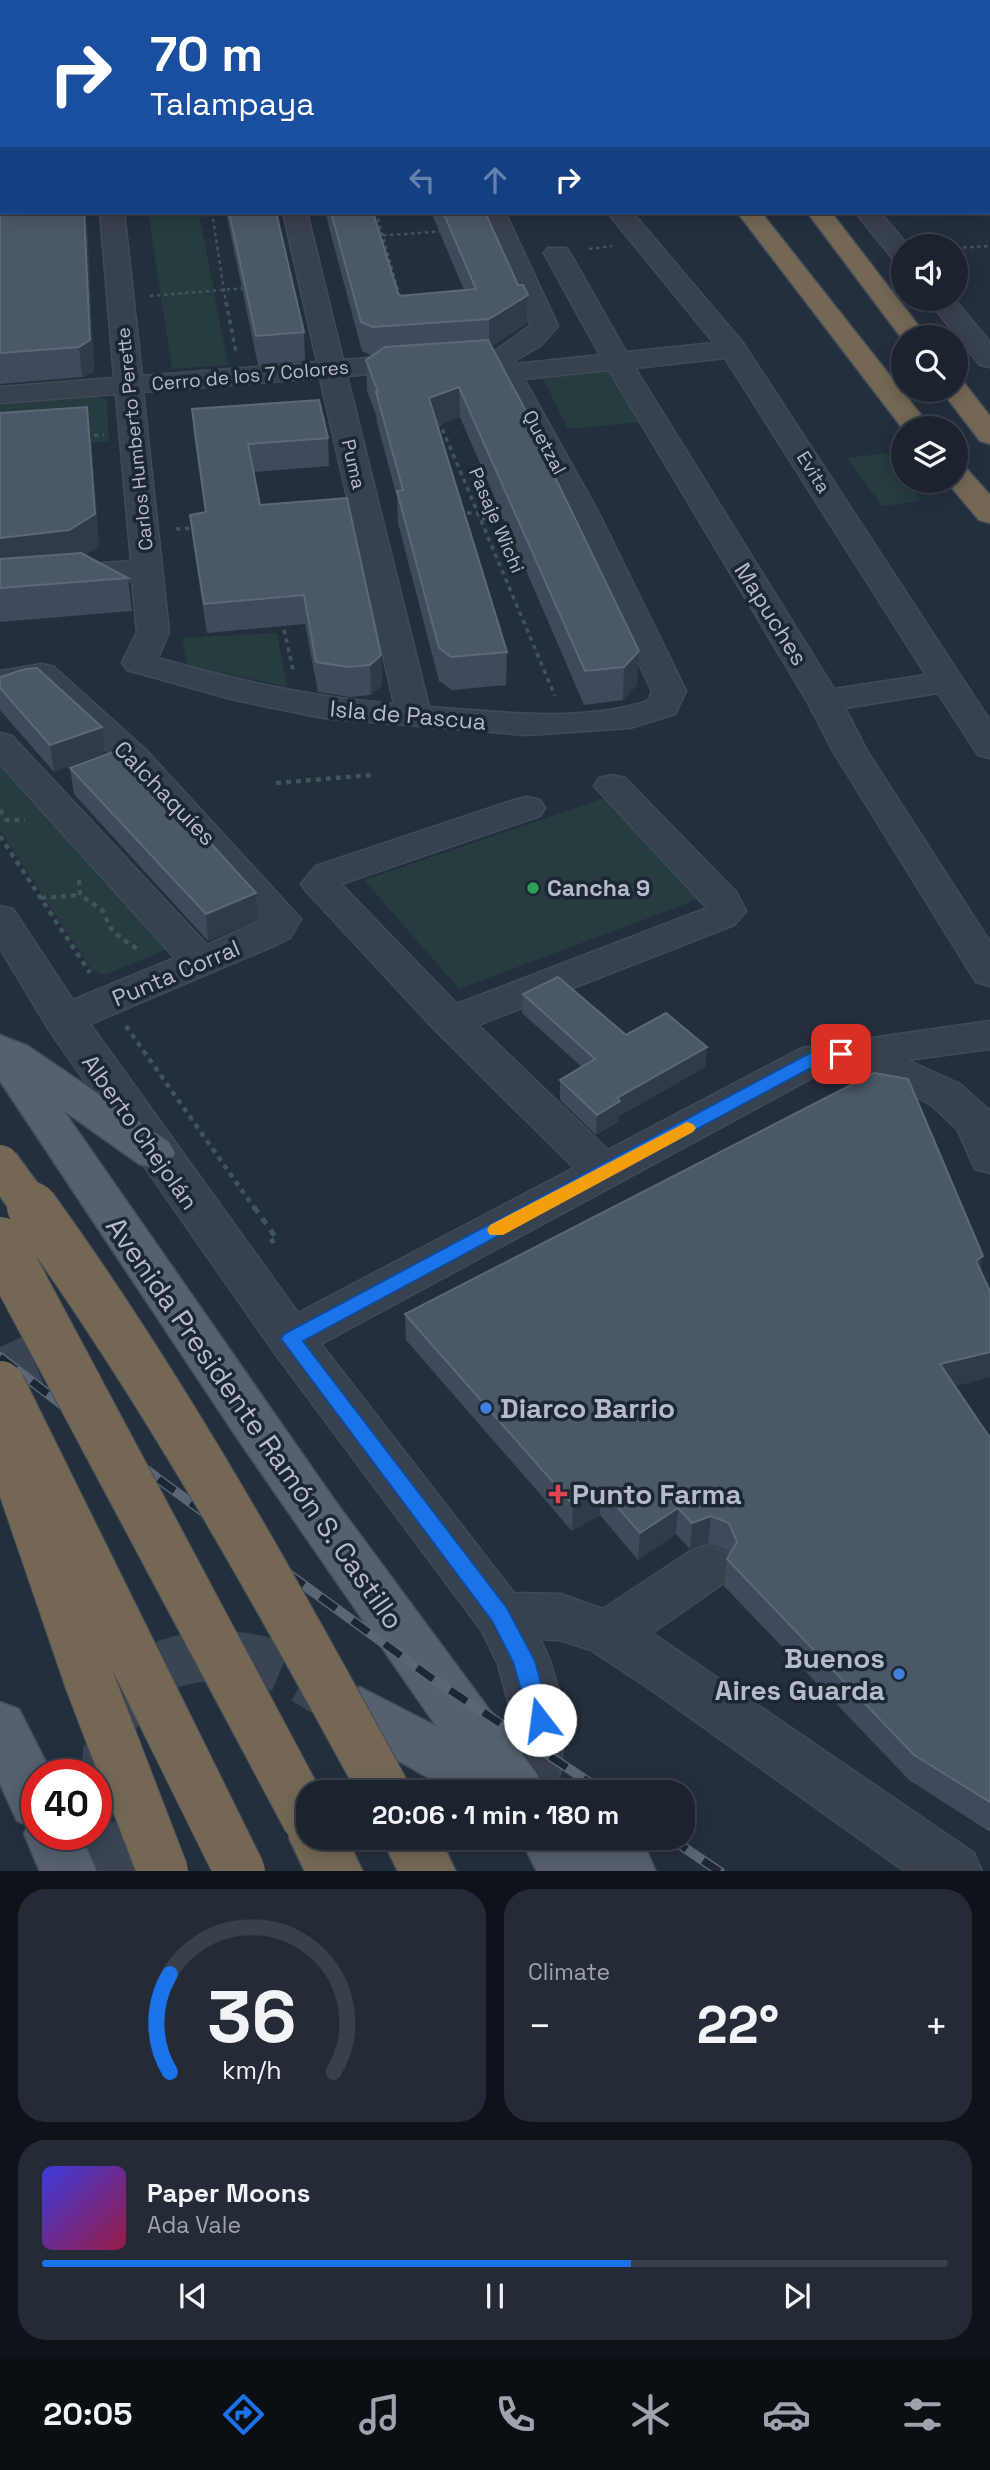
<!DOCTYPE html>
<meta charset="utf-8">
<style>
body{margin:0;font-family:"Space Grotesk",sans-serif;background:#242b36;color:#f1f3f6;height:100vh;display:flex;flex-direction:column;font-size:26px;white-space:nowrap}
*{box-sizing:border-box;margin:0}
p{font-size:23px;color:#a0a4aa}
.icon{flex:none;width:38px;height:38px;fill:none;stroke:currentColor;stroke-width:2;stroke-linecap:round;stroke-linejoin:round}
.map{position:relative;height:1871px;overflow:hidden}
.side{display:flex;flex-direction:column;gap:18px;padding:18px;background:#0f1319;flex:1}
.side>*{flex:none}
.banner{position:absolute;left:0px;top:0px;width:990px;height:214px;box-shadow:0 4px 18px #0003,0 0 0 2px #39404a;background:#1a4fa0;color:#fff;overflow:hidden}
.buttons{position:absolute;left:891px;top:234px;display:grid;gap:14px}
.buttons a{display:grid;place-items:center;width:77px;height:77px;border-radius:50%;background:#1b232e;box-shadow:0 4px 18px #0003,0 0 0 2px #39404a;font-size:35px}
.speed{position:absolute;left:21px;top:1759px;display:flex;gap:14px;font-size:35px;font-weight:700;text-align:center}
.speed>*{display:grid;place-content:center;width:91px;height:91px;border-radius:50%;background:#1b232e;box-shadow:0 4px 18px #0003,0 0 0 2px #39404a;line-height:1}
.speed .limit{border:10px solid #d22;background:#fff;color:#111}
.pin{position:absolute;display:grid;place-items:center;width:60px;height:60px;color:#fff;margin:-30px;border-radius:14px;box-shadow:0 4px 10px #0006}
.me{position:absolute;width:77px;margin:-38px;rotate:345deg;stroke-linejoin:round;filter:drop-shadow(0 0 5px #0008)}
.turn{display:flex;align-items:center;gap:24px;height:147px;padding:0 35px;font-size:32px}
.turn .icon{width:91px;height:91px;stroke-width:2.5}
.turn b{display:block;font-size:49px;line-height:60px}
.lanes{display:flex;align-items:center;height:66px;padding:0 35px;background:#0003;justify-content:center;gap:35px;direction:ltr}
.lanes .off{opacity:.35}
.big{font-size:52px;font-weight:700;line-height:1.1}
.side .card{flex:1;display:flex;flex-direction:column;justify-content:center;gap:10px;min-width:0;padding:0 24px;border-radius:28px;background:#242b36}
.side .dial{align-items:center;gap:0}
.dial svg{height:182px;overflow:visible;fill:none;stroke:#39404a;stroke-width:7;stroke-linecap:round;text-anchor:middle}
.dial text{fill:#f1f3f6;stroke:none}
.song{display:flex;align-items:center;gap:21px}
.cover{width:84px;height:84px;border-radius:10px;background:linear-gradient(135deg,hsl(240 70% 55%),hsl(340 70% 35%))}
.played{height:7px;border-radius:4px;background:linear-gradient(90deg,#1a73e8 65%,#39404a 65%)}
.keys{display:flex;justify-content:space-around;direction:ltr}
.heat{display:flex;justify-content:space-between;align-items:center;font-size:38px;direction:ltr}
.side .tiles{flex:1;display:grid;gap:18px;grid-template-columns:1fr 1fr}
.card:last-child{grid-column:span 2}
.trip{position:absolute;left:296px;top:1780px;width:399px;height:70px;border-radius:28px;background:#1b232e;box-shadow:0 4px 18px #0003,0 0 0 2px #39404a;font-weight:700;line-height:70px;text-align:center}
.tab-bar{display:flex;height:112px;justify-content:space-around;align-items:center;background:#0b0e12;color:#a0a4aa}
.tab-bar .icon{width:49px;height:49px}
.tab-bar .current{color:#1a73e8}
.tab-bar b{font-size:32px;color:#f1f3f6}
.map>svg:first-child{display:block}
.green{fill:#263c3f}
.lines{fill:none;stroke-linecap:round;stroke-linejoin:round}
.major-tunnel{stroke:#3a4453;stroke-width:50;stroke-dasharray:50 25;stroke-linecap:butt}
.minor-casing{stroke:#414a57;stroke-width:3}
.major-casing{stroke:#414a57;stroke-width:3}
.highway-casing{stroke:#434c59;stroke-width:3}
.path-far3{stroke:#3f5557;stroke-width:2.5;stroke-dasharray:3.5 3.5;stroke-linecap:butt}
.path-far2{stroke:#3f5557;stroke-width:3.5;stroke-dasharray:4.5 4.5;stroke-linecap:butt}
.path-far1{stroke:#3f5557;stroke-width:4.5;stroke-dasharray:5 5;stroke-linecap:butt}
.path{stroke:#3f5557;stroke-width:5;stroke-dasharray:7 7;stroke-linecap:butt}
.minor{fill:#38414e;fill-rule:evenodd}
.major{fill:#56606e;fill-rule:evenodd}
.highway{fill:#746855;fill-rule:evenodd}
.rail-casing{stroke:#5a6575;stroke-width:10}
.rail{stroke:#1d2633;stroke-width:7;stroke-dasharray:20;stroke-linecap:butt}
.highway-bridge-far1-casing{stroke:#434c59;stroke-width:41;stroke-linecap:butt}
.highway-bridge-casing{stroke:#434c59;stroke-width:52;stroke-linecap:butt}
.highway-bridge-far1{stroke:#746855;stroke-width:38}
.highway-bridge{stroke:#746855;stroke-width:50}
.wall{fill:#3f4b5c}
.shaded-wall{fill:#2f3b4b}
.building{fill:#4b5868;stroke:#5c6777;stroke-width:2}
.route{fill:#1a73e8;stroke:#114b97;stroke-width:2}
.slow{fill:#f59e0b}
.leisure-dot{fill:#2e9e5b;stroke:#1d2633;stroke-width:2.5}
.shop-dot{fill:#3f7fe0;stroke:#1d2633;stroke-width:2.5}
.health-dot{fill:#e0444e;stroke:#1d2633;stroke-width:2.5}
.labels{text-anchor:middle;stroke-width:7;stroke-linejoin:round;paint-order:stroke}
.far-street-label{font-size:19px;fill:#b4bcc9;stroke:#1d2633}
.street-label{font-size:23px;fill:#b4bcc9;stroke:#1d2633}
.poi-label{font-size:23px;font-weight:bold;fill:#b4bcc9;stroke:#1d2633;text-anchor:start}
.near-poi-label{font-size:28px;font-weight:bold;fill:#b4bcc9;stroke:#1d2633;text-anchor:start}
.near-street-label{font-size:28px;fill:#b4bcc9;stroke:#1d2633}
</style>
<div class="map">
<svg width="990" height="1872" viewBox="0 0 990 1872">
<rect width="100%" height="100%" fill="#242f3e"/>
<path class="green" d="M148,212h78v3l-26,3 28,147 -56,4z
M610,366l31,56 -73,7 -28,-57z
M96,395l11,5 2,41 -109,11v-49z
M886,453l17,23v5h4l15,20 -40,5 -35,-48z
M277,633l10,54 -100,-22 -5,-27z
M0,749l173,198 -69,28 -13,-6 -91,-139z
M608,797l96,100 -245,92 -95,-109z"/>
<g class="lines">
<path class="major-tunnel" d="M0,1347l29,64
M114,1872c-3,-50 -15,-112 2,-160 22,-61 113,-65 164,-45 20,8 38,21 56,31"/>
<g class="minor-casing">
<path id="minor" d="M80,0h20v2h-20z
M353,0h20l1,2h-20z
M460,0h20l1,2h-20z
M678,0h20l1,2h-20z
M805,0h23l1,2h-23z
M971,0h19v7l-1,-5z
M989,100l1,1v14l-1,-1z
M0,179h2v14h-2z
M100,212h24l18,164 175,-14 -34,-150h24l36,148 74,-6 10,2 4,6 -4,6 -10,2 -70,6 82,331c71,5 151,16 219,-6l4,-10 -85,-181 -82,-152 46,-33 -50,-113h24l53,114 -18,20 -26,15 2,3 84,-9 -56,-102 4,-5h18l4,5 56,99 88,-9 -107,-131h25l111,131 247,378v37l-12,-3 -40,-62 -93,15 22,43 123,191v44l-14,-4 -143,-231 -26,-50 -198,-331 -85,9 73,131 89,181 -11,23 -45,14 -103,7 -204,-17 -88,-18 -108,-30 -5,-7 15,-31 -5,-52 -132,9v-18l131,-10 -15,-167 -116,9v-16l114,-9zM725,358l201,317 -92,14 -199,-321zM320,378l74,326c-84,-7 -155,-23 -236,-46l11,-26 -26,-240z
M855,212h25l29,35h-6v16l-9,-3z
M927,299h27l36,43v25l-10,-2z
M42,664l12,3 92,83 155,169 -11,19 -14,7 -186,79 208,289 276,-145 -138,-137 -129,-139 -6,-8 15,-18 198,-66 13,-3 13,3 5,8 -5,8 -199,68 116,120 250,-96 -113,-122 5,-8 13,-3 13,3 111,114 10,19 -12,14 -256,100 130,125 194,-102 188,-27v28l-83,11 53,24 30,27v62l-15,-4 -18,-40 -27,-25 -42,-20 -50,-10 -2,-5 -11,2 -504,273 193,249 46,1 43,15 86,-57 18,-7 18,7 7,15 -7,15 -73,51 322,220 8,19h-76l-253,-181 -62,-41 -31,-10 -20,-1 10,22 17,59 -10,72h-56l12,-72 -15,-56 -16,-33 -208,-279 -225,-322 -49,-82v-42l13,3 60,91 102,-42 -175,-194v-31l12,3 195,209 55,-25 -140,-156 -87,-79 -35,6v-20z"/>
</g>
<g class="major-casing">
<path id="major" d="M0,1035l28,11 141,96 6,11 -6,11 -15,4 -15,-4 -75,-53 272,391 201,272 8,18h-92l-112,-64 -8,-17 8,-17 19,-7 76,39 -199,-288 -237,-357z
M0,1702l19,7 33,65h-15v60h43l17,38h-57l-16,-38 4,-9 -11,-4 -17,-37z
M520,1838h104l24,15 8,19h-119z"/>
</g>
<g class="highway-casing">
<path id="highway" d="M577,0h21l1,2h-21z
M643,0h20l1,2h-20z
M737,212h24l171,217h-29z
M807,212h24l97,126h-25v2z
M956,382l9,2 25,32v28l-10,-3 -39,-51h15z
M956,465l10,3 24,27v28l-11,-3 -33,-39h10z
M308,1815v23h39l16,34h-58l-16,-34 8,-19z
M382,1838h58l16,34h-58z"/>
</g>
<path class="path-far3" d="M212,212l14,92
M376,212l25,88
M376,236l68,-5
M956,248l34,-2
M589,249l23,-3
M150,296l96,-8"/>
<path class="path-far2" d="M226,302l10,50
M439,421l116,275
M85,436l19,-1
M458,513h20
M482,519l26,-2
M176,529l19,-1
M282,621l12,53"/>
<path class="path-far1" d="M276,783l95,-8
M0,810l6,10h19
M0,836l90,137
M79,880l1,15 22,15 11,22 27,19
M41,898l39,-3
M126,1026l129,183"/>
<path class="path" d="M254,1207l23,32 -7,3"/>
<use href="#minor" class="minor"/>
<use href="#major" class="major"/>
<use href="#highway" class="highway"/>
<g class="rail-casing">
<path id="rail" d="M0,1357l157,121 273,199 174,115
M670,1838l50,34"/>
</g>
<use href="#rail" class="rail"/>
<g class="highway-bridge-far1-casing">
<path id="highway-bridge-far1" d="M0,1164l33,45"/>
</g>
<g class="highway-bridge-casing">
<path id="highway-bridge" d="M32,1207c133,184 245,386 353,585
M0,1242l308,578
M0,1386l240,486
M14,1460l76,222 73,190"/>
</g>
<use href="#highway-bridge-far1" class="highway-bridge-far1"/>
<use href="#highway-bridge" class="highway-bridge"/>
</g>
<path class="wall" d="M0,0h74v2h-72v175h-2z
M0,204l2,8h83l2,15 7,144 -12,6 -82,7z
M226,212h53v14l25,106 1,29 -47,4z
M325,212h48l26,84 65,-6 -33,-78h54l33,73 10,10 -1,28 -35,23 68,141 77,198 -14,15 -39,5 -124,-288 -23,9 70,226 -1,33 -54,5 -13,-9 -41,-158 -1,-26 -20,-74 -1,-8 -9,-24 -1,-31 6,-4 -10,-5z
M192,409l136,29 1,28 -75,6 6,33 121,150 1,30 -11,10 -21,2 -32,-5 -13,-68 -98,9 -14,-90 -3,-28 15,-3 -11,-75z
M0,413l91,25 8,108 -14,9 43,23 4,33 -132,11z
M0,677l102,50 3,26 -51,19 -54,-62z
M70,768l186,125 2,27 -50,21 -134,-147z
M523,994l103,41 81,12 -2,20 -86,49v5l-23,14 -36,-35v-20l22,-13 -60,-54z
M981,1270l9,107 -36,9 36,52v394l-81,-52 -185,-194 3,-27 2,-3 -3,-6 -18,-7 -18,6 -14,-15 -38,26 -38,-45 -28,16 -166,-191 -1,-26z"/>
<path class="shaded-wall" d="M59,0h15v2h-15z
M159,0h28v2h-28z
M84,212l3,15 7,144 -12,6 -3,-30z
M274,212h5v14z
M528,295l-1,28 -38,25v-29z
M459,387l1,30 -31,12v-31z
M87,407l4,31 8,108 -26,17 -73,8v-33z
M554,475h6v31z
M639,651l-2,34 -14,15 1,-33z
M381,655l1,30 -11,10 -1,-30z
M102,727l3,26 -51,19 -4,-27z
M256,893l2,27 -50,21 -2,-27z
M707,1047l-2,20 -86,49v5l-23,14 1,-20 20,-17z
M983,1256l-5,26 -2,-21z
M990,1352v25l-55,14 5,-27z
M601,1488l-1,27 -28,16 1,-26z
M678,1508l-2,26 -38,26 2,-27z
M711,1516l-3,27 -18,6 2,-26z"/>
<path class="building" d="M0,0h59v2h-57v14z
M189,0h173l1,2h-174z
M836,0h52l2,2h-50z
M0,16h2v137l-2,1z
M0,204h2v8h82l6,128 -11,7 -79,6z
M229,212h47l28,120 -48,4z
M331,212h42l26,84 77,-7 -33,-77h42l33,73h5l5,10 -39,24 -116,8 -12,-5z
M488,340l72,135h-6l85,176 -15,16 -39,4 -126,-284 -30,11 78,254 -56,5 -12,-9 -42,-157 6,-1 -27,-98h2l-12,-32 19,-13z
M319,400l9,38 -80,6 12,61 87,-7 34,157 -11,10 -22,2 -32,-5 -12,-67 -100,9 -14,-89 16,-3 -14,-103z
M87,407l8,107 -26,16 -69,8v-125z
M81,553l47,25 -128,10v-29z
M37,668l65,59 -52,18 -50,-57v-11l25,-8z
M124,748l132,145 -50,21 -136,-146z
M558,977l68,58 40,-22 41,34 -90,51 3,3 -23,14 -37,-35 35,-21 -72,-65z
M874,1073l34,6 75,177 -7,5 14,30v61l-50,12 50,74v364l-76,-47 -187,-196 10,-17 -8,-19 -18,-7 -19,7 -14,-15 -38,25 -39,-45 -28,17 -168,-191z"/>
<path class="route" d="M841,1049l8,5 -2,4 -27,5 -517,278 204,267 28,53 16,59 -4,7 -7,3 -8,-3 -19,-65 -21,-41 -211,-282 3,-5 526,-281z"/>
<path class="slow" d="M687,1122l6,2 3,4 -3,4 -190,103h-13l-3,-5 3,-5z"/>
<circle class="leisure-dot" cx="533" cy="888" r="7"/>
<g class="shop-dot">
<circle cx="486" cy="1408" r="7"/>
<circle cx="899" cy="1674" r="7"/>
</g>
<path class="health-dot" d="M554.5 1483.5h7v7h7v7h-7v7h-7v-7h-7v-7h7z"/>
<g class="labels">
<g class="far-street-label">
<text transform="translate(250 375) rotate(-5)" y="7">Cerro de los 7 Colores</text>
<text transform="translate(134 439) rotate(-96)" y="7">Carlos Humberto Perette</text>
<text transform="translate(545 442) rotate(62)" y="7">Quetzal</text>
<text transform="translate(354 464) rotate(77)" y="7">Puma</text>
<text transform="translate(814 472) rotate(58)" y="7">Evita</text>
<text transform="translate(497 520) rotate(67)" y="7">Pasaje Wichi</text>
</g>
<g class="street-label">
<text transform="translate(771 614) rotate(58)" y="8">Mapuches</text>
<text transform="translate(408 715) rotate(5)" y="8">Isla de Pascua</text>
<text transform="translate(165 793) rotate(46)" y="8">Calchaquíes</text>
<text transform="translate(176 973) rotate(-23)" y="8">Punta Corral</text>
<text transform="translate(140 1132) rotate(55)" y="8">Alberto Chejolán</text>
</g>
<g class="poi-label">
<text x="547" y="896">Cancha 9</text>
</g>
<g class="near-poi-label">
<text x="500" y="1418">Diarco Barrio</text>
<text x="572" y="1504">Punto Farma</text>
<text x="885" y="1668" text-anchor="end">Buenos<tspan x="885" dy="32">Aires Guarda</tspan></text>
</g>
<g class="near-street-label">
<text transform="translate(255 1423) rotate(55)" y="10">Avenida Presidente Ramón S. Castillo</text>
</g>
</g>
</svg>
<div class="buttons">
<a><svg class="icon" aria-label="sound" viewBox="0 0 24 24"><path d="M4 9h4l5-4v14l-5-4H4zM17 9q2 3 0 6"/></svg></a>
<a><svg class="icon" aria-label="search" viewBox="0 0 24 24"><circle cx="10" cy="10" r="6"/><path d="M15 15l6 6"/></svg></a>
<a><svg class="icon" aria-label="layers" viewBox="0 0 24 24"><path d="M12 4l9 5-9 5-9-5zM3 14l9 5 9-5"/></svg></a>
</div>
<div class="speed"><div class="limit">40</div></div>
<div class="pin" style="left:841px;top:1054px;background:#d93025"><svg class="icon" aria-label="arrive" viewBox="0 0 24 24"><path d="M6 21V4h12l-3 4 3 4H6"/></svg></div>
<svg class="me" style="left:540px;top:1720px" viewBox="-20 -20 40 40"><circle r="19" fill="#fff"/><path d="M0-13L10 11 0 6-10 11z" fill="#1a73e8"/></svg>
<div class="trip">20:06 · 1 min · 180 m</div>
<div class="banner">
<div class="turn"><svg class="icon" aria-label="right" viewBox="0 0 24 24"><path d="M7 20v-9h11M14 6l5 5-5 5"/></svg><div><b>70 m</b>Talampaya</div></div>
<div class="lanes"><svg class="icon off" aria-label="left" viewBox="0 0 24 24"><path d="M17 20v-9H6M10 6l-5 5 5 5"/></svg><svg class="icon off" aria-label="ahead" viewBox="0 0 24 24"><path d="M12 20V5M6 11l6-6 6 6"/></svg><svg class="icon" aria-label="right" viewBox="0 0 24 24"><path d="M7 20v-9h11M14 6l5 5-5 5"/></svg></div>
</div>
</div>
<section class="side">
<div class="tiles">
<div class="card dial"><svg viewBox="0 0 100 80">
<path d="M14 69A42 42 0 1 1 86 69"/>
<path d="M14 69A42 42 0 0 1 14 26" stroke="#1a73e8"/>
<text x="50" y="56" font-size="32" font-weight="700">36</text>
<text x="50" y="72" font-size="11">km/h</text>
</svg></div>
<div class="card"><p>Climate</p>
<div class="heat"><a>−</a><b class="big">22°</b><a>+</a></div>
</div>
<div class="card">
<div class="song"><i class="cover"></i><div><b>Paper Moons</b><p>Ada Vale</p></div></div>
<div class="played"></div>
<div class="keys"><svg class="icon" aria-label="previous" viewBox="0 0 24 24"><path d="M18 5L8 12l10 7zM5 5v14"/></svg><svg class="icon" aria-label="pause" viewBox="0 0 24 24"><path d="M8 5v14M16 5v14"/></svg><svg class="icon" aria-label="next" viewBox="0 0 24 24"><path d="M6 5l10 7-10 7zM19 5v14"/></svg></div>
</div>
</div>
</section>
<nav class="tab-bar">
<b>20:05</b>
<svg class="icon current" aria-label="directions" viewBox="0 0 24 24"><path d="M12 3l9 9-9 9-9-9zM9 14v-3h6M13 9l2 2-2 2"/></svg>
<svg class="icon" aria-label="music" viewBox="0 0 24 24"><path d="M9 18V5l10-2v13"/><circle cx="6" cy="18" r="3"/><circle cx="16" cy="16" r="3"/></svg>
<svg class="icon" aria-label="phone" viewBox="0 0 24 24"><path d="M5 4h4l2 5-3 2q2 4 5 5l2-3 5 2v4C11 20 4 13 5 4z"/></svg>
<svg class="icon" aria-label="climate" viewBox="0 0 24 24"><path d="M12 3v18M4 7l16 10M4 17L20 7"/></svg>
<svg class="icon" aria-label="car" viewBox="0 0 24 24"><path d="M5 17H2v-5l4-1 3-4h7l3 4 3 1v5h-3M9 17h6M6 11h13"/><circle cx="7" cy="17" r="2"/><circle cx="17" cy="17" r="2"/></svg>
<svg class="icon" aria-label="filters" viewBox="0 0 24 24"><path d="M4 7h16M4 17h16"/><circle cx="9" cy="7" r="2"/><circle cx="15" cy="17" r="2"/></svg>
</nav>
